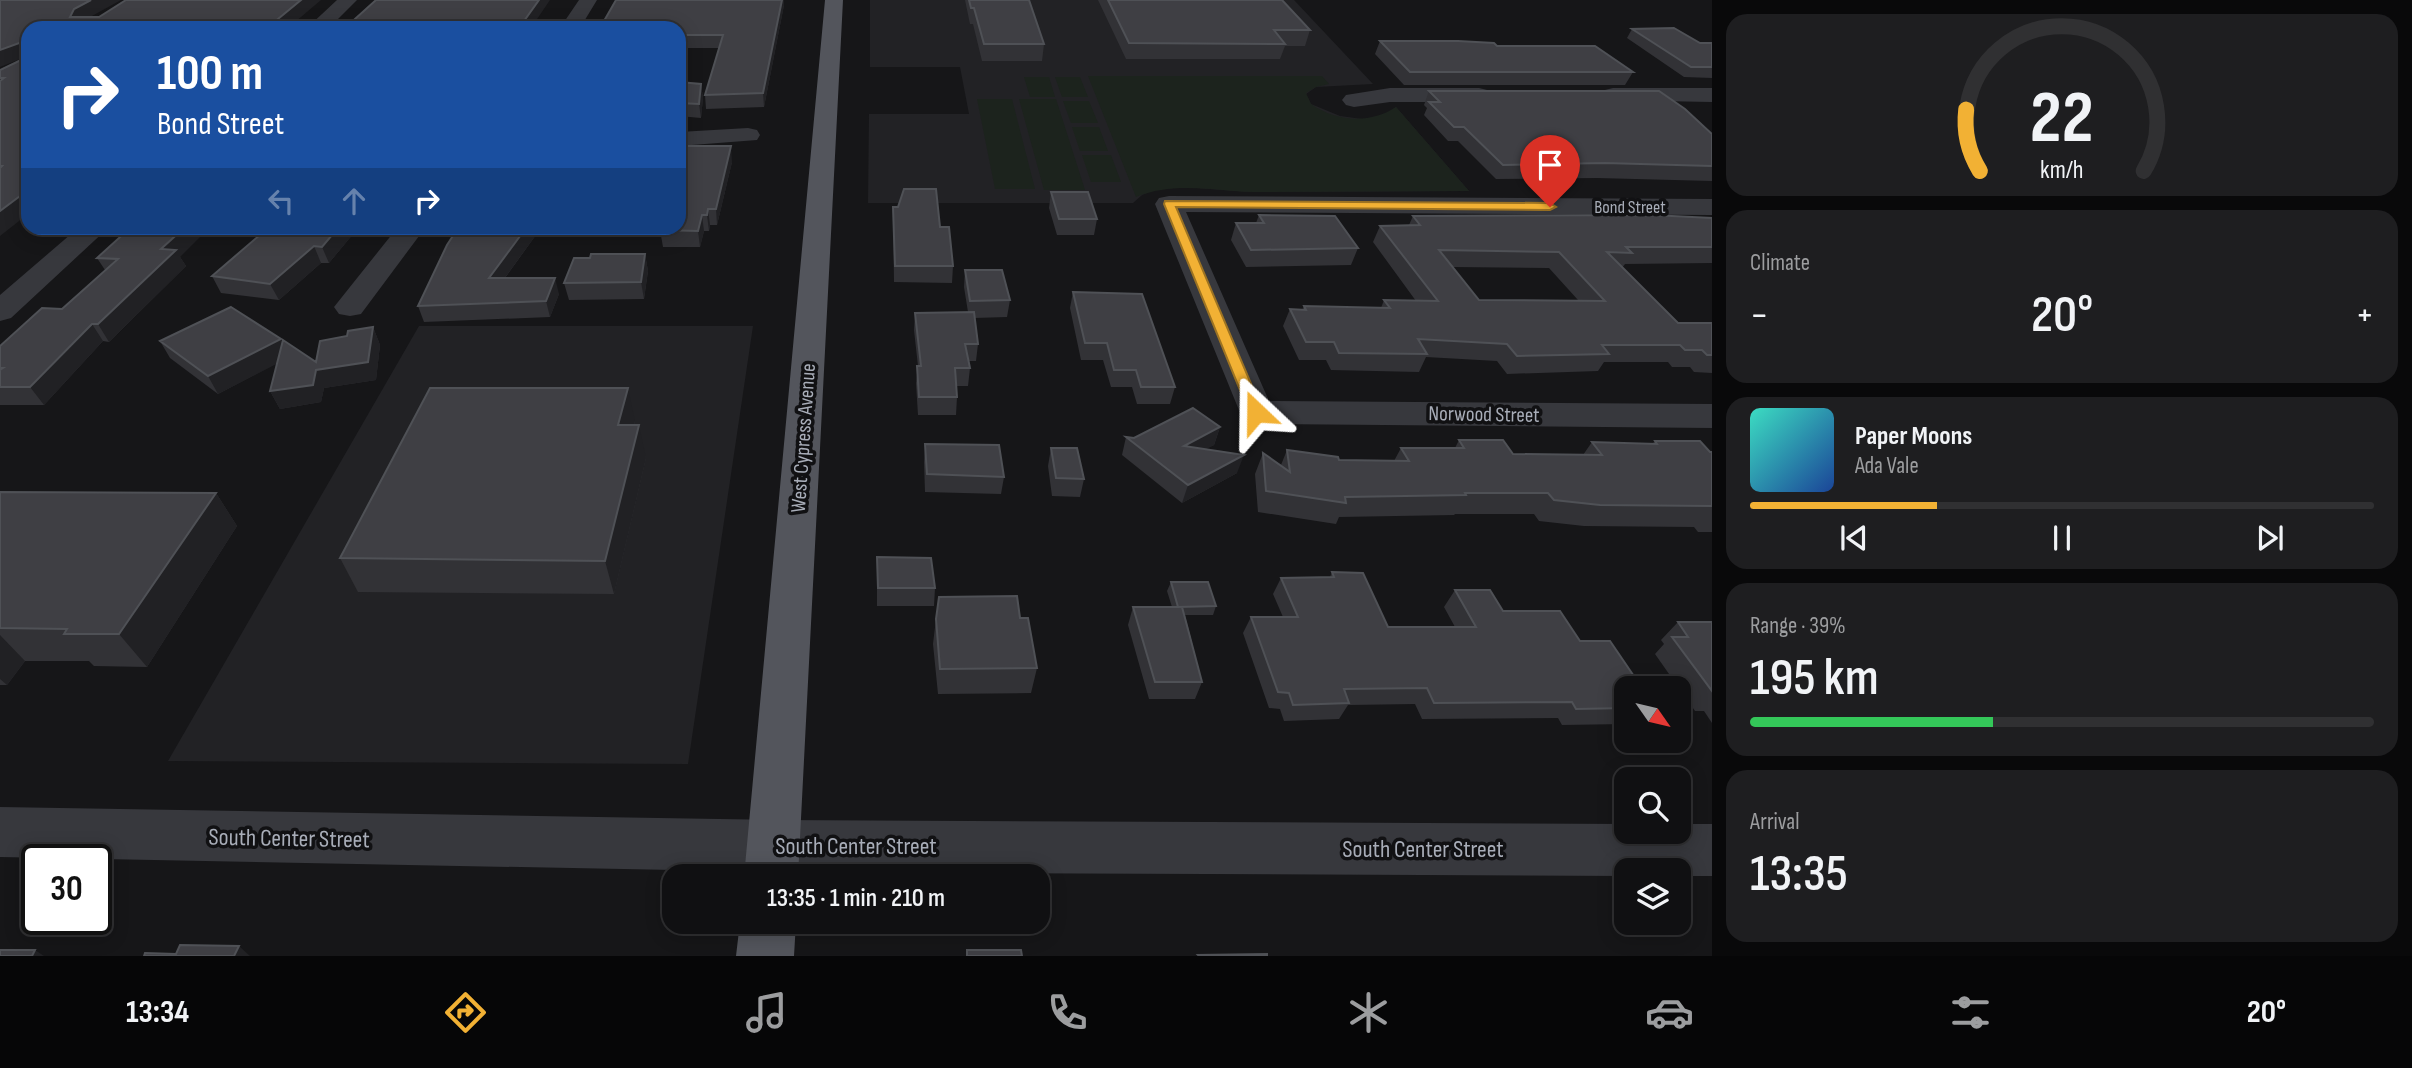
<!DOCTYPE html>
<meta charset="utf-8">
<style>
body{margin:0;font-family:"Sofia Sans Condensed",sans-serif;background:#1e1e20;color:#f1f3f6;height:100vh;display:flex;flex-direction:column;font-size:26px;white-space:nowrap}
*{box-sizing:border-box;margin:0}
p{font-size:23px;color:#9c9d9f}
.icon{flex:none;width:38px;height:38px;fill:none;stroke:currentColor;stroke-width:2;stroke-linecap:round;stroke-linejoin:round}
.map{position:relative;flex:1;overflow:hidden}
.sheet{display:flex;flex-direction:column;gap:14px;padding:14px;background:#09090a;width:700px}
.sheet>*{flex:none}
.hud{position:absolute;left:21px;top:21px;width:665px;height:214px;border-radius:21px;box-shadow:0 4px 18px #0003,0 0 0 2px #303032;background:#1a4fa0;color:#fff;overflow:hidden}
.needle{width:46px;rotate:124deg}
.buttons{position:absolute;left:1614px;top:676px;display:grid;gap:14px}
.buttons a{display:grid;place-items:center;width:77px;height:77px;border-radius:14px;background:#101012;box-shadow:0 4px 18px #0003,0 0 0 2px #303032;font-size:35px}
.speed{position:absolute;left:21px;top:844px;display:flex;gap:14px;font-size:35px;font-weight:700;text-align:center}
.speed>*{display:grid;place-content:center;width:91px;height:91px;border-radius:50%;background:#101012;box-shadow:0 4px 18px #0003,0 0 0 2px #303032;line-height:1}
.speed .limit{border:4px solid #111;border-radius:10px;background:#fff;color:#111}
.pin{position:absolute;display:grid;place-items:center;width:60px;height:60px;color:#fff;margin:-72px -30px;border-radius:50% 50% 50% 0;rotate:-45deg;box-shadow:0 0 7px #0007}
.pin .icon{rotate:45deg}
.me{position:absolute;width:77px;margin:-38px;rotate:337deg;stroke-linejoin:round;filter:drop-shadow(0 0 5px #0008)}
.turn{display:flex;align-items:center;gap:24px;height:147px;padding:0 21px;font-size:32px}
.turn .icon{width:91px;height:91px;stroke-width:2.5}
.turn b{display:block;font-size:49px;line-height:60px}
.lanes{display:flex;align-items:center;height:66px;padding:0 21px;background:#0003;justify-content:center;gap:35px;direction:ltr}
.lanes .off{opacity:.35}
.big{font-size:52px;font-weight:600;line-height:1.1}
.sheet .card{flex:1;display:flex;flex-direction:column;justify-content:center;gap:10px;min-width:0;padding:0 24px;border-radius:21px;background:#1e1e20}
.sheet .dial{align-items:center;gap:0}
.dial svg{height:182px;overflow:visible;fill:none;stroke:#303032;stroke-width:7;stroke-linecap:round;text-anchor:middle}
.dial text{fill:#f1f3f6;stroke:none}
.song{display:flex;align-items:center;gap:21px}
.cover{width:84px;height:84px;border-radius:10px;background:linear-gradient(135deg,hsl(170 70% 55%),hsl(220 70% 35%))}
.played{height:7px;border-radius:4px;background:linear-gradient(90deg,#f2b134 30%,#303032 30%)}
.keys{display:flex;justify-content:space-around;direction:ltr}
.heat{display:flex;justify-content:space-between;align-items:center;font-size:38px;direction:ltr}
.charge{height:10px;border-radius:5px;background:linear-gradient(90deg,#34c759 39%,#303032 0)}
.trip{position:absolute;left:662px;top:864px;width:388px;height:70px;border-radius:21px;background:#101012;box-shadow:0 4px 18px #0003,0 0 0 2px #303032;font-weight:600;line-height:70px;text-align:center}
.tabs{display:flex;height:112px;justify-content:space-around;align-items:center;background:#060607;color:#9c9d9f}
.tabs .icon{width:49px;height:49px}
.tabs .on{color:#f2b134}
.tabs b{font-size:32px;color:#f1f3f6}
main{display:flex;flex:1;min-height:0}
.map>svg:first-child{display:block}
.built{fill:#222225}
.green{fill:#1c231d}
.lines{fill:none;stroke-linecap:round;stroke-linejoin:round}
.minor{fill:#37383d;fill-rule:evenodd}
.major{fill:#53555c;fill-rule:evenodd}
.wall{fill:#323236;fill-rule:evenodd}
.shaded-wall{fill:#212124}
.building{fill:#3f3f44;stroke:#4f5156;stroke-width:2;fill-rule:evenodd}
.route{fill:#f2b134;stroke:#9d7322;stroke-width:2}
.labels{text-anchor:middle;stroke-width:7;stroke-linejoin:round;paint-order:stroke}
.far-street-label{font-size:18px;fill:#a8adb8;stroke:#111113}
.street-label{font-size:21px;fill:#a8adb8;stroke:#111113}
.near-street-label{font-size:24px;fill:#a8adb8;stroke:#111113}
</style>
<main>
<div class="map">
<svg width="1712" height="956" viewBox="0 0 1712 956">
<rect width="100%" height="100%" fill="#161618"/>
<path class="built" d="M870,0h424l79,84 -57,3 -10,7 5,10 29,12 22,3 18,-1 16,-11 73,84 -219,1 -67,-5 -29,3 -12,5 -9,8h-265l1,-89h100l-9,-47h-90z
M419,326h334l-65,438 -520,-3z"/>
<path class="green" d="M1088,76h234l7,8 -13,3 -10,6 5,11c26,18 59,20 85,3l73,84c-72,0 -144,1 -216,1 -40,-1 -78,-11 -117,5z
M1024,77h25l6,20h-25z
M1055,77h25l8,20h-26z
M977,99h35l23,90h-40z
M1019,99h37l29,91h-41z
M1063,101h26l9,22h-27z
M1072,127h27l9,24h-28z
M1082,155h29l10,27h-30z"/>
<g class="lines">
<path class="minor" d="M337,0h20l-28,28h-22z
M579,0h18l-17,28h-20z
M1390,88h89l8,2 3,5 -3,5 -8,2h-89l-36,5 -8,-2 -4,-5 4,-5z
M1613,88h99v14l-107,-2 -3,-5 3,-5z
M748,128l9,2 3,5 -3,5 -78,6v-14z
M1169,196l543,3v16l-526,-3 83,189 443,3v24l-456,-4 -13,-4 -88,-216 4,-6z
M78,228h30l-97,90 -11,3v-26z
M397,228h28l-64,86 -11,2 -11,-2 -5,-7z
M0,807l774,13 852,4v7h52v-7h34v52h-34v-6h-52v6l-852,-4 -774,-15z"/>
<path class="major" d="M825,0h18l-45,877h-54z
M740,922h56l-2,34h-58z"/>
</g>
<path class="wall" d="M965,0h64l15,44 -2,17h-60l-9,-37h-3z
M1098,0h184l28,30 -5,16h-20l-5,13h-154z
M784,5l-20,102 -58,2 -1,-14 14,-47h-40v-20z
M1632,29l68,14h12v35l-28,-1 -57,-39z
M1380,41l117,5 136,26 -8,13h-221l-29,-31z
M679,82l22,2 2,14 -2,20 -22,-2z
M1429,91l283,43v47l-115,-3 -101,1 -38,-38h-10l-24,-26 3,-7 -3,-3z
M732,162l-15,63h-7l-1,6h-5l-4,16h-37l-3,-17z
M1051,192l46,27 -3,16h-37l-8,-27z
M893,207l47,20 13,39 -1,17 -58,-1z
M1259,215l99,33 -7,17 -105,2 -15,-27 5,-17h20z
M1413,216l299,2v45l-87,1 -3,4 56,55h34v50l-18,-1 -4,-5h-18l-4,-5h-64l-6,9 -91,3 -10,-13 -71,-4 -7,15 -88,-2 -5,-10h-27l-16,-34 7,-17 12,1 2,-4 77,2 3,-8 32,1 -43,-59 7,-16 29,-1zM1453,267l96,1 29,32h-99z
M358,228l-29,35h-8l-42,37 -58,-7 -9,-17z
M458,228h83l-36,50 54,16 -9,23 -126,5 -6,-16z
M645,254l3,17 -4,28 -75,1 -5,-17z
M180,257l6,9 -77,76 -6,-1 -59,64h-44v-59l62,-37 43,-39 -8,-12z
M965,270l45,30 -3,17 -33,1 4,26 -2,17h-8l2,7 -2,18h-12l1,11 -1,18h-38l-2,-32 2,-17 -4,-36 1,-17 53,-1 -4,-25z
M1073,292l102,95 -5,17h-33l-5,-17h-21l-8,-27h-22l-11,-52z
M373,327l7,18 -4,35 -52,8 -3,14 -41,7 -10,-18 7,-28 -59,31 -48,-36 -10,-17 123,1 33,20 31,-26z
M635,421l-1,4 12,33 -32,136 -256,-2 -18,-34z
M1220,427l-6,18 -9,4 32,24 -55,30 -60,-48 4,-18 8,1z
M1459,440l54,14 70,1 9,-13 60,2 3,-3 57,11v80h-14l-4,-5 -110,-1 -45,-5 -5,-7h-79l-1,1 -115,2 -3,7 -78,-12 -3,-38 8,-21 18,12 6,-15 52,10 55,1 7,-13h54z
M925,444l79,33 -3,17 -76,-2 -1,-30z
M1051,448l33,31 -4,18 -28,-1 -4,-30z
M0,492l216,1 21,33 -90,141 -53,-1 -5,-5h-64l-18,24h-7z
M877,557l58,31 -1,18h-57z
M1332,572l56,55h67l-11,-20 11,-17 48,21 77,30 46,47v36l-64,1 -4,-7 -136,1 -7,-15 -67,1 -9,14 -55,2 -4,-12 -11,-1 -26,-75 8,-16h32l-10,-23 8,-16 49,-1z
M1171,582l45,24 -3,9h-28l17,67 -7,17h-46l-21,-74 5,-18h39l-5,-16z
M936,619l101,49 -6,25 -93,1 -5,-50z
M1678,622h34v101l-8,-12h-9l-40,-57 9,-10 -3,-4z"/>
<path class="shaded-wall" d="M91,0h30l-40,22 -11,-5 4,-8z
M301,0h20l-33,28h-21z
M539,0h11l-19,28h-12z
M782,0h2v5l-20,102 -1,-14z
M22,42l6,14 -28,11v-17z
M701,84l2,14 -2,20 -2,-14z
M731,146l1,16 -15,63 -1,-16z
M28,190v24l-28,22v-25z
M708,209l2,16 -1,6 -2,-16z
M702,215l2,16 -4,16 -2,-16z
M184,228h25l-29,29 6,9 -77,76 -11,-18 63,-75z
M338,228h20l-29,35 -7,-16z
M526,228h15l-48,66 -4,-16z
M314,246l7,17 -42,37 -9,-16z
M645,254l3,17 -4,28 -3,-17z
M555,278l4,16 -9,23 -4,-16z
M92,324l11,17 -59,64 -14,-18z
M373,327l7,18 -4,35 -52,8 -3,14 -41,7 -10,-18 46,-21z
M281,339l9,18 -72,37 -10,-18z
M628,388l7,33 -10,37 -7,-33z
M639,425l7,33 -32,136 -9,-33z
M1220,427l-6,18 -35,19 5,-18z
M1244,455l-7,18 -55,30 6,-18z
M216,493l21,33 -90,141 -28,-33z
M0,635l25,26 -18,24 -7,-6z
M239,946l11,10h-16z
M35,950l9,6h-12z"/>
<path class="building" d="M0,0h91l-17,9 -4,8h29l27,-17h175l-34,28h-239v162l-28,21v-43l2,-2h-2v-85l4,-3h-4v-8l21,-10 1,-18 -22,8z
M376,0h163l-20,28h-174z
M616,0h166l-19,93 -58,2 18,-60h-44v-7h-79z
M969,0h60l15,44h-60l-10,-36h-3z
M1108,0h174l28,30h-36l11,14 -156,-1z
M1674,28l26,15h12v24h-21l-59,-38z
M1380,41h78l36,2 3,3h98l38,26h-223z
M679,82l22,2 -2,20 -20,-1z
M1429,91h230l26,18 27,25v32l-107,-3 -102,2 -39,-38h-10l-25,-25h11z
M687,146h44l-15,63h-8l-1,6h-5l-4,16 -38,-1 1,-2h18v-56z
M904,189h32l4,38h9l4,39h-58l-2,-59h5z
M1051,192h37l9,27h-38z
M1259,215l76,1 23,32 -107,2 -15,-27h28z
M1652,215l60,3v29h-86l6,6 -25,-1 71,71h34v32h-5l-5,-5h-17l-5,-5h-78l7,9 -92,2 -10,-12 -89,-5 9,15 -88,-1 -5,-11h-28l-16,-33 16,1 -2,-4 86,2 -6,-8 54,1 -58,-75 40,-1 -7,-9zM1439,250l120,2 46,49 -126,-1z
M130,228h54l-23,21 15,1 -78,74h-6l-62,63h-30v-17l3,-2h-3v-22l42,-38 20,1 56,-50 -21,-1z
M268,228h70l-16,19 -8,-1 -44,38 -58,-8z
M458,228h68l-37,50h66l-9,23 -128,5 29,-61z
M591,254h54l-4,28 -77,1 10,-25h16z
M965,270h37l8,30 -40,1z
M1073,292l69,2 33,93h-34l-5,-17h-22l-7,-27h-22z
M231,307l50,32 -73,37 -48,-35z
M974,312l4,32h-13l5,24h-15l2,29h-38l-2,-31h4l-6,-53z
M373,327l-5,35 -52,8 -3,15 -43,6 13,-51 33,22 4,-21 27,-5 1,-5z
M430,388h198l-10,37h21l-34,136 -265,-3z
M1193,408l27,19 -36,19 60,9 -56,30 -62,-48 8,1z
M1459,440h44l10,14 89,1 -10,-13 65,2 -2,-3h45l10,11h2v54l-112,-1 -46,-5 -6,-7h-83l1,2 -121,2 1,6 -80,-12 -3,-38 27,19 -3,-22 51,7 1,3 70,1 -8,-13h63z
M925,444l74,1 5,32 -77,-3z
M1051,448h26l7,31 -28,-1z
M0,492l216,1 -97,141h-55l3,-5 -67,-1z
M877,557l54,1 4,30h-57z
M1332,572l31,1 25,54h88l-21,-37h35l13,21h57l20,30h30l32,47h-16v20l-50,1 -4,-7 -138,1 -7,-15 -83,1 5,14 -56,2 -4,-12 -11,-1 -27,-75h47l-17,-39 53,-1z
M1171,582h37l8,24 -38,1z
M1017,596l3,22h8l9,50 -97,1 -4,-50 3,-22z
M1133,607h49l20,75h-47z
M1678,622h34v69l-40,-54h16z
M180,945l59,1 -5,10h-90l1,-3 31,1z
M0,950h35l-3,6h-32z
M967,950h54l1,6h-55z
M1267,954v2h-68l-1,-1z"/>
<path class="route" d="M1165,201l385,2 6,4 -6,3 -374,-3 87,205 -7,5 -7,-5 -85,-208z"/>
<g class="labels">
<g class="far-street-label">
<text x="1630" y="213">Bond Street</text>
</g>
<g class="street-label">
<text transform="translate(1484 414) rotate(1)" y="7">Norwood Street</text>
<text transform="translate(803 438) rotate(-86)" y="7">West Cypress Avenue</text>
</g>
<g class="near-street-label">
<text transform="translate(289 838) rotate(1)" y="8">South Center Street</text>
<text x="856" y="854">South Center Street</text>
<text x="1423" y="857">South Center Street</text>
</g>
</g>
</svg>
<div class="buttons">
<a><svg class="needle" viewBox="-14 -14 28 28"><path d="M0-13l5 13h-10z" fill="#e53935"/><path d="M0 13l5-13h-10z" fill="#9c9d9f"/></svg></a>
<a><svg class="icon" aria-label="search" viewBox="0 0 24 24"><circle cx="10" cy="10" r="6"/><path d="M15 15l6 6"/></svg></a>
<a><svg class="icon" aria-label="layers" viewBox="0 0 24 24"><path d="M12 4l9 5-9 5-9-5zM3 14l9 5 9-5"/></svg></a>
</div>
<div class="speed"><div class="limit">30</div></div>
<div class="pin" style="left:1550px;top:207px;background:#d93025"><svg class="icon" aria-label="arrive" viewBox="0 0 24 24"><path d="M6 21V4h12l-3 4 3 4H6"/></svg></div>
<svg class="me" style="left:1256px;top:412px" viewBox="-20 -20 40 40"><path d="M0-17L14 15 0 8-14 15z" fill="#f2b134" stroke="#fff" stroke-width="4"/></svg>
<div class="trip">13:35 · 1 min · 210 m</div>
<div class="hud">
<div class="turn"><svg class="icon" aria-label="right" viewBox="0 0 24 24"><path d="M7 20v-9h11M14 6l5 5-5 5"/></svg><div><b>100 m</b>Bond Street</div></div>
<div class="lanes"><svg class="icon off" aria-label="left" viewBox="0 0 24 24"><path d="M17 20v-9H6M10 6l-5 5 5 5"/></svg><svg class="icon off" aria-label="ahead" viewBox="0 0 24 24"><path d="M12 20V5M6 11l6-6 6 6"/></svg><svg class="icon" aria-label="right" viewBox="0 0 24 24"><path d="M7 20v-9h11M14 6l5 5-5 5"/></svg></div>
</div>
</div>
<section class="sheet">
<div class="card dial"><svg viewBox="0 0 100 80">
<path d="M14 69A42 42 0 1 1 86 69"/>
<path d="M14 69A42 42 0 0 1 8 42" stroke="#f2b134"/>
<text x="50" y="56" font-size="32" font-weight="700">22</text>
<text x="50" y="72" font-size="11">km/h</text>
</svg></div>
<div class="card"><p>Climate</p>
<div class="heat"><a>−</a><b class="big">20°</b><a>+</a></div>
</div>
<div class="card">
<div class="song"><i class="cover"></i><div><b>Paper Moons</b><p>Ada Vale</p></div></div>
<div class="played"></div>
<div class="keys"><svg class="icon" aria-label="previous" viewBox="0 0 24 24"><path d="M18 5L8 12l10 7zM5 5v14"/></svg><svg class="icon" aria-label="pause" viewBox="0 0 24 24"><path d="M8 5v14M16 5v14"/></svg><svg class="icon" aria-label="next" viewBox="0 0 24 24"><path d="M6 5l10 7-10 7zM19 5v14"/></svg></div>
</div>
<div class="card"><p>Range · 39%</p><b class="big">195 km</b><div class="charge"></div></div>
<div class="card"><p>Arrival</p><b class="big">13:35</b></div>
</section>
</main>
<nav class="tabs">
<b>13:34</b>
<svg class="icon on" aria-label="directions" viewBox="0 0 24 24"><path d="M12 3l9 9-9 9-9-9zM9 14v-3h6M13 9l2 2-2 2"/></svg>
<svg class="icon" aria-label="music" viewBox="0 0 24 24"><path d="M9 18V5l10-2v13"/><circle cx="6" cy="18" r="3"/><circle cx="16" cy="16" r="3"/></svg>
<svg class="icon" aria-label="phone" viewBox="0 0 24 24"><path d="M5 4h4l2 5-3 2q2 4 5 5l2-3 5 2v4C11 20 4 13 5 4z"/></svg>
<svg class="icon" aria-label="climate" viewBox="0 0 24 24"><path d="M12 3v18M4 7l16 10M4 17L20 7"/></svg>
<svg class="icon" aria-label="car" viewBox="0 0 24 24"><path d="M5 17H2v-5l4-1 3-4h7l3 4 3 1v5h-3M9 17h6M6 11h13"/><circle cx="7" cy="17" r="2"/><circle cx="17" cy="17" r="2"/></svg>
<svg class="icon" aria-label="filters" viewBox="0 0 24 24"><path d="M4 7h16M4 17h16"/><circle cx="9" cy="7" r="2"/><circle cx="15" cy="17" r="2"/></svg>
<b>20°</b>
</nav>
